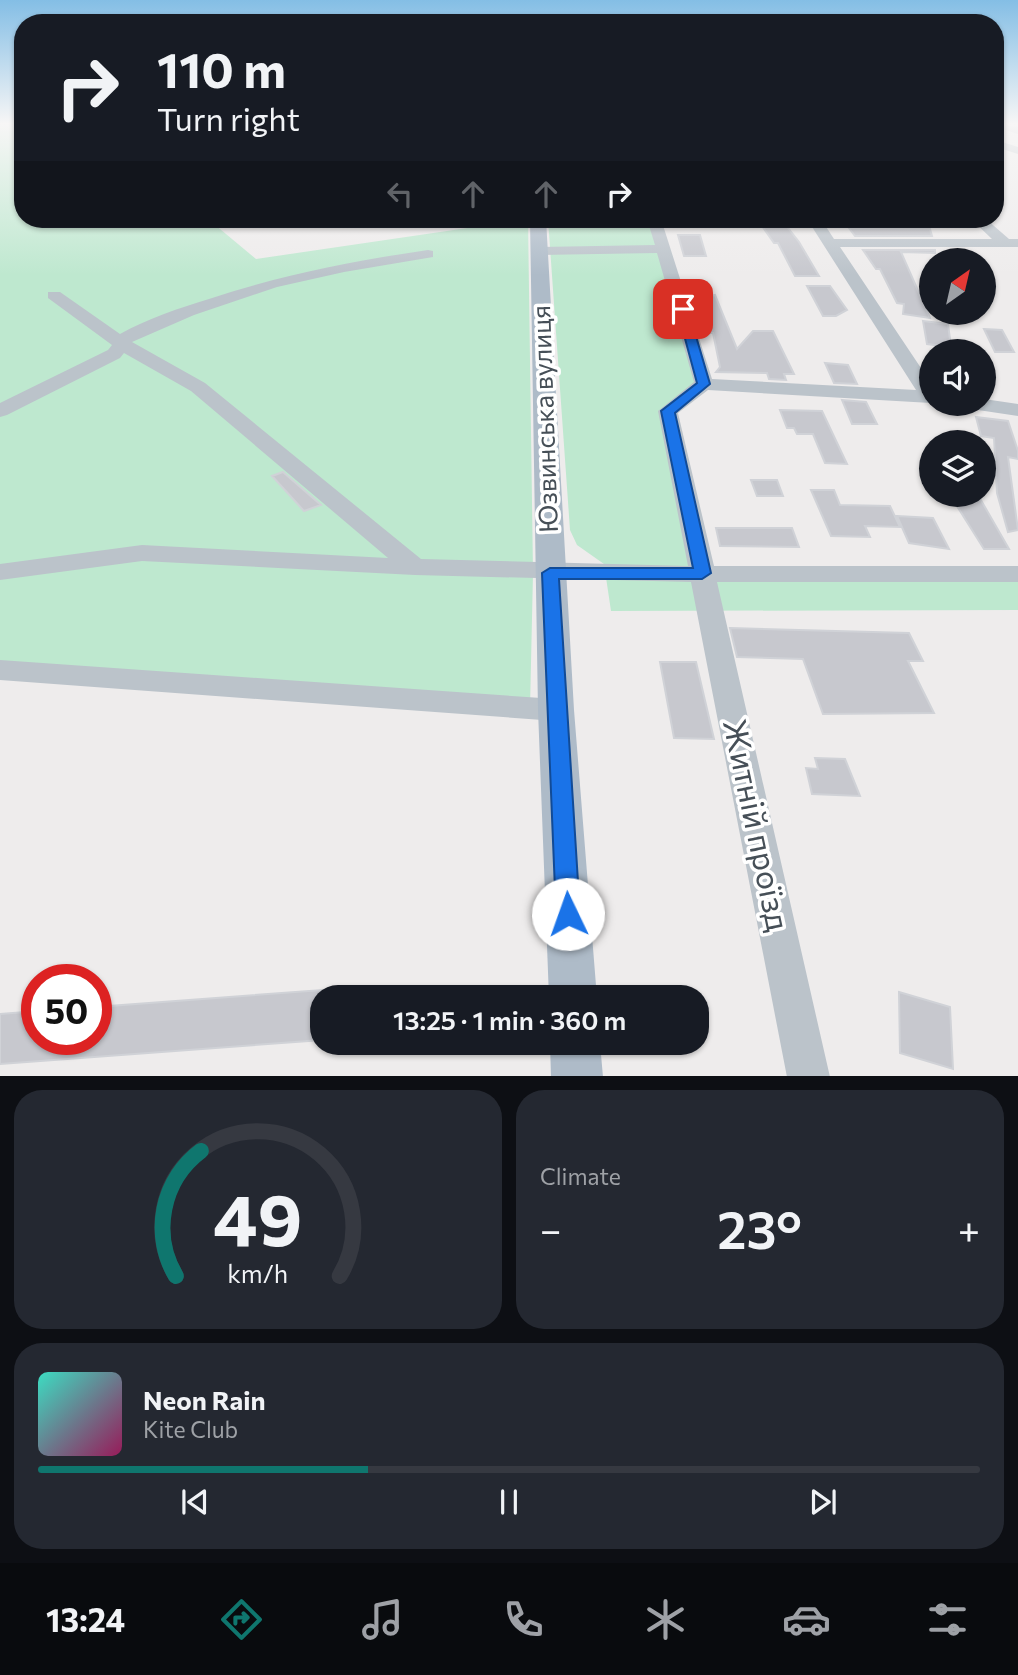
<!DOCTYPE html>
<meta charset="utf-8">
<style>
body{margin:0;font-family:Commissioner,sans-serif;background:#242831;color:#f1f3f6;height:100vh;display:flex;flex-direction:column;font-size:26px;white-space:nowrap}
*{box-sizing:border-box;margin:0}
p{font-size:23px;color:#9ea1a6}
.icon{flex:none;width:38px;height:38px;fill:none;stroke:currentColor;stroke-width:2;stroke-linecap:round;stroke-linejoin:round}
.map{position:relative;height:1076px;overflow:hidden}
.sheet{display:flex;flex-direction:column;gap:14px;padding:14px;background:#0d0f14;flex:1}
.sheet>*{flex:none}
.banner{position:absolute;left:14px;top:14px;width:990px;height:214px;border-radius:28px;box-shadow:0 2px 5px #0004;background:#171b24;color:#f1f3f6;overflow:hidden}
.needle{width:46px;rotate:34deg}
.buttons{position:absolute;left:919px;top:248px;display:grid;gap:14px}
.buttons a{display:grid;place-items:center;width:77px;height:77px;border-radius:50%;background:#171b24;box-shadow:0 2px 5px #0004;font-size:35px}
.speed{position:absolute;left:21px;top:964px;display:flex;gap:14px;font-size:35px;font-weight:700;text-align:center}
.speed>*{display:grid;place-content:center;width:91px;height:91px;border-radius:50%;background:#171b24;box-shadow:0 2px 5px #0004;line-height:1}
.speed .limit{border:10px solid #d22;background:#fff;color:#111}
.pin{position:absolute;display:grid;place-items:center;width:60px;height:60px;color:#fff;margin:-30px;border-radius:14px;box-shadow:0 4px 10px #0006}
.me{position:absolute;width:77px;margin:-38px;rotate:357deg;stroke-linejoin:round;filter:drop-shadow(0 0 5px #0008)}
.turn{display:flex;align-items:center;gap:24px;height:147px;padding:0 28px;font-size:32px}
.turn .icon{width:91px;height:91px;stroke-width:2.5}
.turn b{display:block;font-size:49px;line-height:60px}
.lanes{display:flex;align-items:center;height:66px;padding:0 28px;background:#0003;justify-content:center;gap:35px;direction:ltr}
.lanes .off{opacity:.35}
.big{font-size:52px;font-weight:600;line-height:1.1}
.sheet .tile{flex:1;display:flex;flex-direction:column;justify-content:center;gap:10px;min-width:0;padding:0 24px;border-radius:28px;background:#242831}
.sheet .dial{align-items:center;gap:0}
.dial svg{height:182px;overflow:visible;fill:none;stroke:#363941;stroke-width:7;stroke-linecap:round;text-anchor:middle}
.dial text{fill:#f1f3f6;stroke:none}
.song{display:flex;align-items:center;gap:21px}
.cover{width:84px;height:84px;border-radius:10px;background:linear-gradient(135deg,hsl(170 70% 55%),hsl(330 70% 35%))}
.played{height:7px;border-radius:4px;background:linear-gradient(90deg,#0f766e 35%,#363941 35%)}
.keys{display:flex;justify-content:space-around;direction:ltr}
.heat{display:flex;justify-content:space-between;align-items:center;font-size:38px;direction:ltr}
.sheet .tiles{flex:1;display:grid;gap:14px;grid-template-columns:1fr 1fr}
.tile:last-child{grid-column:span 2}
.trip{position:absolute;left:310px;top:985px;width:399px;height:70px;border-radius:28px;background:#171b24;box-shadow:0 2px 5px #0004;font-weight:600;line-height:70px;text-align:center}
.tabs{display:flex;height:112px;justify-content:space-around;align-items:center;background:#090b0e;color:#9ea1a6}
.tabs .icon{width:49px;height:49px}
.tabs .selected{color:#0f766e}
.tabs b{font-size:32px;color:#f1f3f6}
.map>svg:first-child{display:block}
.green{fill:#bee8cf}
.building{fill:#c7c8ce;stroke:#d0d2d7;stroke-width:2}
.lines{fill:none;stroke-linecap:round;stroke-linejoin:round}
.minor{fill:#bbc3ca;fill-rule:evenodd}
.major{fill:#aebbc8;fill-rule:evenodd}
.route{fill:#1a73e8;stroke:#114b97;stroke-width:2}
.labels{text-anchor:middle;stroke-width:7;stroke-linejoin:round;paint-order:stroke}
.street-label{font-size:26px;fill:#464f57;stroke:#fff}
.near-street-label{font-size:32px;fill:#464f57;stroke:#fff}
</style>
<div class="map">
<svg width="1018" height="1077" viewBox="0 0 1018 1077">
<rect width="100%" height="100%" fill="#eeecec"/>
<path class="green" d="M0,124h23v95h185l48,40 272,-40 5,354 -3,135 -530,-38z
M548,219h106l50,165 -36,28 35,161 315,1v36l-407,1 -7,-47 -27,-19 -7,-15z"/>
<path class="building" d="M757,219h24l18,23 20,34h-24l-17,-33h-4z
M849,228l81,1 2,7h-77z
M678,235h22l6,21h-22z
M863,250h72v3l-34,-1 29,66 -27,-4 1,-10 -7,-1 -17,-34h-4z
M807,286h23l17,24 -11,6h-13z
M715,295l22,54 16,-18h20l21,43h-10l2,6 -17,-1 -2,-6 -51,-1 4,-5 -7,-34h-3l-8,-24h6l-2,-12z
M923,321l25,3 3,23 -24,-3z
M984,329l18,1 12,22h-19z
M825,363l23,2 9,19 -23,-1z
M842,400l24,2 11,22h-25z
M780,410l42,1 25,53 -22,-1 -12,-29h-16l-3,-6h-7z
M976,417l32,4 10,30v8l-10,-2 10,73 -10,2 -11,-39 -3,-55 -13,-2z
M283,472l38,33 -17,6 -32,-35z
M751,480h26l6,16h-26z
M811,490h23l6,15 50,1 10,21 -35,-1 5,11 -39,-1z
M950,495h28l31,54h-25z
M897,516l36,2 16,31 -40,-6z
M716,528h76l7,19 -79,-1z
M730,628l179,5 14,28h-15l26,52 -111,1 -20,-55 -66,-2z
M660,662h36l18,77 -40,-1z
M815,758l30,1 15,37 -48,-2 -6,-26 12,1z
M322,990v50l-322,24v-50l37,-3v29h59v-33z
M899,992l51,15 3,62 -53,-16z"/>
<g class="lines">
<path class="minor" d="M996,124l22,3v7l-22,-7z
M996,140l22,7v7l-22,-7z
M647,219h14l51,160 204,11 -109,-171h14l13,20h158l-21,-20h15l23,20h9v8h-178l91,136v20l-223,-13 -30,23 36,153h304v16h-301l113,495h-43l-96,-495 -276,-7 -273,-14 -142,19v-16l142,-19 246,13 -197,-167 -67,-38 -4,5 -113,57 -7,2v-14l108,-53 4,-5 -64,-47v-6h12l60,42c27,-15 59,-26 89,-35 72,-24 144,-38 219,-49l5,1v6l-89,15 -67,15 -83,28 -62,27 73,41 216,176 267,7 -30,-155 36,-29 -37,-129 -118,2 -7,-4 7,-4 116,-2z
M984,399l34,5v12l-40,-6 -10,-6h16z
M0,660l556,39 11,3 4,8 -4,8 -11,3 -556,-41z"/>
<path class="major" d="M530,219h16l28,491 23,288h-48l-11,-288z
M550,1043h50l3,34h-52z"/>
</g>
<linearGradient id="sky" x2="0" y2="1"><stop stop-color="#84bee5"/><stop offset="0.45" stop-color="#f7f6f6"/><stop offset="1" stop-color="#f7f6f6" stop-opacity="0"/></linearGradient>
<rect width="1018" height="275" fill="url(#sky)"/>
<path class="route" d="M683,306l5,3 22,75 -35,29 36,160 -9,6h-143l21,335 -4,8 -8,3 -9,-3 -3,-8 -14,-341 8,-5h143l-32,-157 36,-28 -20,-74z"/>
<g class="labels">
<g class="street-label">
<text transform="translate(545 419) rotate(-92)" y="9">Юзвинська вулиця</text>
</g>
<g class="near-street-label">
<text transform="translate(756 825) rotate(78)" y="11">Житній проїзд</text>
</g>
</g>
</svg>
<div class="buttons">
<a><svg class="needle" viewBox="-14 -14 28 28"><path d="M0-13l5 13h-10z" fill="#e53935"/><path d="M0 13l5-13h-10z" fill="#9ea1a6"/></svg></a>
<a><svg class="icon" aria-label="sound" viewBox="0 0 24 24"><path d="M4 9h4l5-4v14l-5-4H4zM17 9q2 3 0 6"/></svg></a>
<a><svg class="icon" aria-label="layers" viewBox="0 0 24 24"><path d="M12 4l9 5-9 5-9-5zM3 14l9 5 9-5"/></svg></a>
</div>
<div class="speed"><div class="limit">50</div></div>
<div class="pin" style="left:683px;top:309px;background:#d93025"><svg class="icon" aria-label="arrive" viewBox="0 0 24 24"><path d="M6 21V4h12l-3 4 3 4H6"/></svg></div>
<svg class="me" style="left:568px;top:914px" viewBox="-20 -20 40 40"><circle r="19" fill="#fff"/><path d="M0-13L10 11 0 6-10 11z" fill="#1a73e8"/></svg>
<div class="trip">13:25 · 1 min · 360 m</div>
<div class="banner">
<div class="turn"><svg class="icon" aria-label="right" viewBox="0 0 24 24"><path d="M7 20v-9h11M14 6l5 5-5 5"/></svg><div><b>110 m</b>Turn right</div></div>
<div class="lanes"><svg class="icon off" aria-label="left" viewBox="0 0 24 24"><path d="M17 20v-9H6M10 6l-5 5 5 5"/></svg><svg class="icon off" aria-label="ahead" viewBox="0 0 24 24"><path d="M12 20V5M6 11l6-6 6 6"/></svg><svg class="icon off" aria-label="ahead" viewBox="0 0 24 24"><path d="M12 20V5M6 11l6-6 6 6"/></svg><svg class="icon" aria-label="right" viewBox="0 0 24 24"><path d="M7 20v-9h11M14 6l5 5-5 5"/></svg></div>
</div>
</div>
<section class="sheet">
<div class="tiles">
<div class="tile dial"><svg viewBox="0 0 100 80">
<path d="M14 69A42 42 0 1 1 86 69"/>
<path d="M14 69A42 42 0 0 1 25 14" stroke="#0f766e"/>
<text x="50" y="56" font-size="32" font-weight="700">49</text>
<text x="50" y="72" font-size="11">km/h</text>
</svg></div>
<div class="tile"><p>Climate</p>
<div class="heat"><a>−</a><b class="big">23°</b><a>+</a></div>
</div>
<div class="tile">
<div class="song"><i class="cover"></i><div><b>Neon Rain</b><p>Kite Club</p></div></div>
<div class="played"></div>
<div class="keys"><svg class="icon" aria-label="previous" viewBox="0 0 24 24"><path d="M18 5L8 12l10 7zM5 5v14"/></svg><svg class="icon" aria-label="pause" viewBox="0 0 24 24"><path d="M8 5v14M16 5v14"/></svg><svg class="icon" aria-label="next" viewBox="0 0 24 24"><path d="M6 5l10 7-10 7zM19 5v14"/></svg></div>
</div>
</div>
</section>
<nav class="tabs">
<b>13:24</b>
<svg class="icon selected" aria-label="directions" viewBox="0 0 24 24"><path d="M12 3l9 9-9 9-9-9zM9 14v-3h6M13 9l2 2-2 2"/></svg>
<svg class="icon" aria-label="music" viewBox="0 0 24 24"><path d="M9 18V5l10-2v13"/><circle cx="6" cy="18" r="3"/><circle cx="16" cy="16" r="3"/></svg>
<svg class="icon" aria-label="phone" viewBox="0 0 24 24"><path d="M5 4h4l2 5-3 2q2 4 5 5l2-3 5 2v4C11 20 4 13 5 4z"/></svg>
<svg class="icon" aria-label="climate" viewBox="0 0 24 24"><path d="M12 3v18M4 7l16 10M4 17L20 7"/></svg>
<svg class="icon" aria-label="car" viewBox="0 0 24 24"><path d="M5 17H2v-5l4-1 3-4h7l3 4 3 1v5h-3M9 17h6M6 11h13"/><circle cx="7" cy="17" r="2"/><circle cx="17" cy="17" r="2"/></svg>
<svg class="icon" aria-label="filters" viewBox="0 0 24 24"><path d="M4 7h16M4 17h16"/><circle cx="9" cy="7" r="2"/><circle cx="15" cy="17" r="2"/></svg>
</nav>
